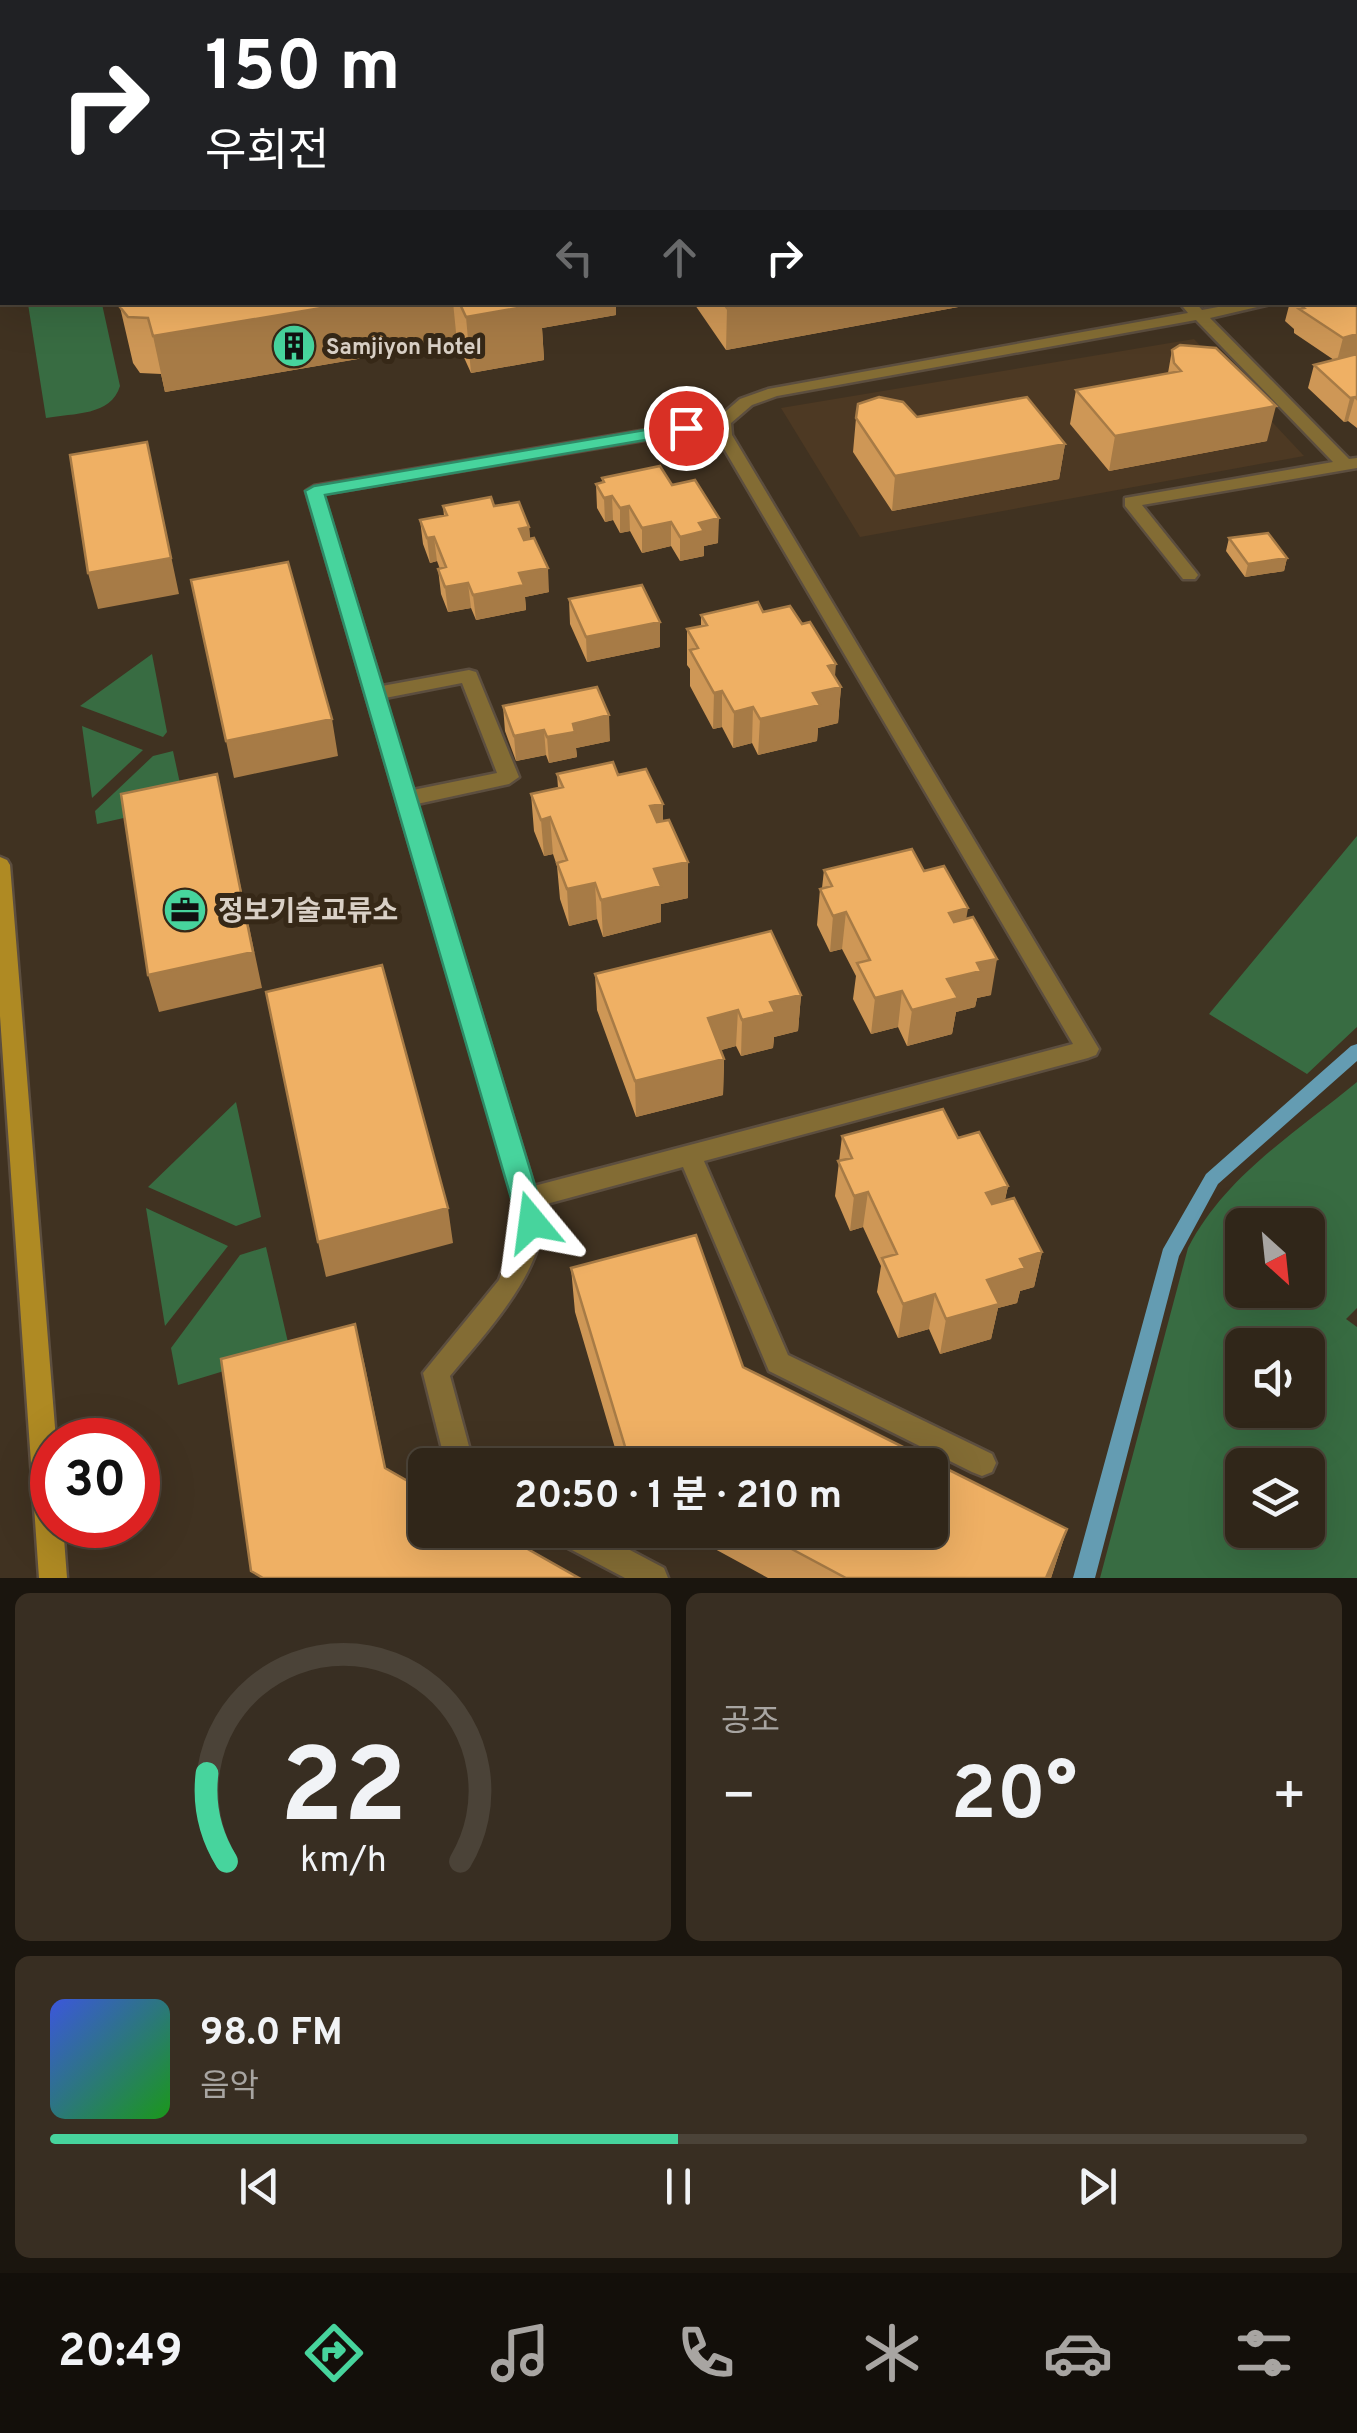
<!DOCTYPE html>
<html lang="ko">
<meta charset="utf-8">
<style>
body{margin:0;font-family:Overpass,"Noto Sans KR",sans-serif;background:#382e22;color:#f1f3f6;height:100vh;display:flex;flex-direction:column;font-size:38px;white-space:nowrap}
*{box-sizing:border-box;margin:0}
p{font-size:32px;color:#a8a5a2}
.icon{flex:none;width:55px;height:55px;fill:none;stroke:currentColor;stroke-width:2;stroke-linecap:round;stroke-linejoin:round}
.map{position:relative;height:1578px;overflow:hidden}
.sheet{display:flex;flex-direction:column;gap:15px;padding:15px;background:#1a150e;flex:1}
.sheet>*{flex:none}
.hud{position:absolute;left:0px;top:0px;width:1358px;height:305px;box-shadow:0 10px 40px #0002,0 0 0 2px #4b4338;background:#202124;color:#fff;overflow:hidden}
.needle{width:65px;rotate:153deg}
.fabs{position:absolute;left:1225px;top:1208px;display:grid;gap:20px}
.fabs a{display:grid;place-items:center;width:100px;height:100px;border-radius:15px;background:#302619;box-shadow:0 10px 40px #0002,0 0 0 2px #4b4338;font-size:50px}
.speed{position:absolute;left:30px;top:1418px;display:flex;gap:20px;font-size:50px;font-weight:700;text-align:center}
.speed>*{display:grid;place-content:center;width:130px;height:130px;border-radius:50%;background:#302619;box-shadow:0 10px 40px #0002,0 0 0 2px #4b4338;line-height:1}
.speed .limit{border:15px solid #d22;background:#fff;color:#111}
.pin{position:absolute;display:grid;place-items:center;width:85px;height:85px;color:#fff;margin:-42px;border:5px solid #fff;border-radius:50%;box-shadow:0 2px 10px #0007}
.me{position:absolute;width:110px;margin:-55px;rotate:344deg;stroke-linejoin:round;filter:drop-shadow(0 0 8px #0008)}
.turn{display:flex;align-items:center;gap:35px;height:210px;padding:0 40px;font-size:45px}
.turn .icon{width:130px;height:130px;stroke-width:2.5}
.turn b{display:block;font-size:70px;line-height:85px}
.lanes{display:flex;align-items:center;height:95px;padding:0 40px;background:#0003;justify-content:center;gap:50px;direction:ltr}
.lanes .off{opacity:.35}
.big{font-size:75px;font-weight:700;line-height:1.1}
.sheet .tile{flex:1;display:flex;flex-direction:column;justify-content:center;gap:15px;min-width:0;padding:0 35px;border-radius:15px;background:#382e22}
.sheet .dial{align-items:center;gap:0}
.dial svg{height:260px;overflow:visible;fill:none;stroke:#4b4338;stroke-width:7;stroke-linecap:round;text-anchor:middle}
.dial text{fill:#f1f3f6;stroke:none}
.song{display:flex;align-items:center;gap:30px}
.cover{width:120px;height:120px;border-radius:15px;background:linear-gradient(135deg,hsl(230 70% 55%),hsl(120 70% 35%))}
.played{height:10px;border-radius:5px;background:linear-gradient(90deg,#47d49d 50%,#4b4338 50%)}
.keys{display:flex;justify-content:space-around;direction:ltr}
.heat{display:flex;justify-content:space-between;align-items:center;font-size:55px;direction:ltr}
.sheet .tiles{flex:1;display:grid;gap:15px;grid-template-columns:1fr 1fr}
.tile:last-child{grid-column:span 2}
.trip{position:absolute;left:408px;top:1448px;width:540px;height:100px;border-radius:15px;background:#302619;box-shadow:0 10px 40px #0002,0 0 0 2px #4b4338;font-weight:700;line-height:100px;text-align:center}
.dock{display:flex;height:160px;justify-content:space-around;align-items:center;background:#130f0a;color:#a8a5a2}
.dock .icon{width:70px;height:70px}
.dock .on{color:#47d49d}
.dock b{font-size:45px;color:#f1f3f6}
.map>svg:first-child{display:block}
.built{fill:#4d3923}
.green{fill:#386c42;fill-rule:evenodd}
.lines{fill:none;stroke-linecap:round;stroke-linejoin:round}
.stream{fill:#649cb2;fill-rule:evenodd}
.street-casing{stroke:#5c4e3f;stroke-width:5}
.secondary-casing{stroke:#5c4e3f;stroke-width:5}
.street{fill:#836c34;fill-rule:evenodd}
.secondary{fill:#af8a23;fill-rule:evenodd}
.wall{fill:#ce9756}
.shaded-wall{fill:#a77b46}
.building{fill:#efb064;stroke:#a77b46;stroke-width:2.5}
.route{fill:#47d49d;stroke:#2e8a66;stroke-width:2.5}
.labels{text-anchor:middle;stroke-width:10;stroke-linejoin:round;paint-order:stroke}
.far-poi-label{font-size:22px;font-weight:bold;fill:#d9d0c6;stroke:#362817;text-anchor:start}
.poi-label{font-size:28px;font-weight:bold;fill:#d9d0c6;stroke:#362817;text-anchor:start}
</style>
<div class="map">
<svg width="1357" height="1578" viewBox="0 0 1357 1578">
<rect width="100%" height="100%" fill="#403221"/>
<path class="built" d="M1194,339l110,117 -444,81 -79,-129z"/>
<path class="green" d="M28,304h74l18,82c-9,30 -46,27 -74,32z
M152,654l15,78 -4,5 -83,-31z
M82,726l61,24 -51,48z
M173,751l8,37 -26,23 -58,13 -2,-13 58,-55z
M1357,836v191l-50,47 -98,-60z
M1357,1082v226l-11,11 11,8v251h-257l88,-330c37,-72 107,-115 169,-166zM1242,1225h66v65h-66zM1242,1345h66v65h-66zM1242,1465h66v65h-66z
M236,1102l25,115 -25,9 -88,-39z
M146,1208l82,38 -63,80z
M266,1247l24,104 -112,34 -7,-37 69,-93z"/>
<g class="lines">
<path class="stream" d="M1357,1044v17l-139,123 -39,72 -84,322h-22l90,-329 43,-75 145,-128z"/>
<g class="street-casing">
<path id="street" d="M459,0h12l1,2h-11z
M1179,302h16l7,8 43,-8h34l-69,16 139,141 8,-1v10l-215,37 53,66 3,4 -3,4h-12l-58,-73v-8l208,-36 -137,-142 -419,76 -25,9 -21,18 1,12 367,614 -3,6 -8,3 -384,103 84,194 204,99 4,9 -4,9 -10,4 -10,-4 -203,-101 -86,-204 -144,39c17,54 -56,130 -89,170l24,89h-28l-23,-92 76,-93 21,-58 -214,-731 8,-5 404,-68 22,-19 28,-10 420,-76zM715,428l1,7 357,609 -539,142 -117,-382 92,-20 10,-7 -43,-105 -7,-2 -87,16 -59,-192zM462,683l35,90 -84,17 -28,-92z
M549,1530h43l72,38 4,10h-43l-72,-38z"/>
</g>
<g class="secondary-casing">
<path id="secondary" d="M0,137h2v8h-2z
M0,857l7,3 3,5 46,575h-4v85h11l4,53h-28l-39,-562z"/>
</g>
<use href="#street" class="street"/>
<use href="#secondary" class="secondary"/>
</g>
<path class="wall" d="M1355,4h2v89l-2,-1 2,-6 -2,-2z
M1355,189l2,1v62l-2,-1z
M1357,297v131l-9,-7 -4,1 -36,-34 6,-23 20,-5 -40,-27v-4l-9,-8 5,-19h65z
M128,302h488v13l-74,13 2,32 -73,13 -14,-31 -292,50 -4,-18 -21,-1 -7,-10 -13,-56z
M693,302h276v3l-243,45z
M1172,350l95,91 -158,30 -39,-47 6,-34 92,-17z
M917,417l148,27 -6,35 -167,32 -39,-59 3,-34z
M602,478l70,7 46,58 -14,3v10l-24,5 -9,-15 -29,7 -12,-22 -10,2 -7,-13 -8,2 -8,-14 -1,-24 6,-2z
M443,506h51l35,21 1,12 19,53 -24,5 1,13 -50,10 -5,-12 -23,4 -7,-18 -3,-25h2l-3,-8 -7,2 -7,-19 -3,-24 24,-4z
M1229,538l58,20 -3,13 -39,6 -19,-26z
M569,599l91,23v25l-73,15 -17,-38z
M763,612l72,65 6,10 -3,36 -20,5 -1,13 -59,14 -6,-12 -19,5 -11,-21 -9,2 -23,-43v-17l-3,-4v-36l14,-3v-11z
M503,706l107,35 -34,7 1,9 -28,6 -3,-8 -30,6 -11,-30z
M557,774l61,1 45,29v17l25,77 -27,6v18l-58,15 -6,-18 -28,7 -9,-27 -3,-33 -4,-12 -9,2 -10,-25 -3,-37 27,-6z
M824,870l100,1 42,48 25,76 -14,3 -2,9 -19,5 -4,22 -45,12 -9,-19 -27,7 -18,-35 3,-23 -14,-27 -12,3 -13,-27 3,-36 2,-1z
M595,974l206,21 -3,36 -24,6 -1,11 -32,8 -5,-10 -15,4 3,9 -1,36 -87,22 -39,-107z
M842,1136l116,2 50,48 -3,14 37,52 -8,35 -14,4 -3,12 -19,5 -7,31 -51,15 -11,-25 -31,9 -21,-46 4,-26 -18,-39 -13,4 -15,-35z
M696,1235l47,132 324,162 -16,49h-283l-88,-48h250v-65h-310l-45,-153 -4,-44z"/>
<path class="shaded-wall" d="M0,0h45l1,2h-44v22l-2,-10z
M599,0h56v1l-56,1z
M694,0h46l-17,2h-29z
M1355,44h2v17l-2,8z
M357,302h96l4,40 -292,50 -12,-56z
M526,302h90v13l-74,13 2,32 -73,13 -5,-56z
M756,302h213v3l-243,45 1,-42z
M1357,334v22l-20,5 6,-23z
M1355,397l-7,24 -4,1 6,-24z
M1276,406l-9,35 -158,30 6,-35z
M147,442l32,152 -81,15 -10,-36z
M1065,444l-6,35 -167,32 3,-35z
M612,496l1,24 -8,2 -1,-24z
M629,506l1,25 -10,2v-25z
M719,518l-1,25 -14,3v10l-24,5v-24l19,-14z
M671,522v24l-29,7v-25z
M529,527l2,24 -12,-22z
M434,537l3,24 -7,2 -3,-25z
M1287,558l-3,13 -39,6 3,-13z
M548,568l1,24 -24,5 1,13 -50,10 -3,-25 46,-22z
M468,583l3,25 -23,4 -3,-25z
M660,622v25l-73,15 -1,-25z
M836,664l-2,24 7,-1 -3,36 -20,5 -1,13 -59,14 2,-36 53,-26 15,-27z
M722,691v36l-9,2 1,-36z
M753,707l-1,36 -19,5 1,-36z
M609,715l1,26 -34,7 1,9 -28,6 -2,-26 26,-13z
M332,719l6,37 -104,22 -8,-37z
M544,730l2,25 -30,6 -2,-25z
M217,774l45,214 -103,24 -11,-37z
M663,804v36l-13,-34z
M550,817l3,37 -9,2 -3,-36z
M688,862v36l-27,6v18l-58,15 -2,-37 53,-31z
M595,883l2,36 -28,7 -2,-37z
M968,908l-6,37 -13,-32z
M846,912l-4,37 -12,3 3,-36z
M997,959l-6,36 -14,3 -2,9 -19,5 -4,22 -45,12 5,-36 35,-31 30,-16z
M902,991l-4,36 -27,7 4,-36z
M801,995l-3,36 -24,6 -1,11 -32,8 1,-36 28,-18z
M738,1010l-2,36 -29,8 1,-36z
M724,1059l-1,36 -87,22 -1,-36z
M1008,1186l-8,35 -14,-28z
M868,1192l-5,35 -13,4 4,-35z
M448,1208l5,35 -127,34 -8,-35z
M1042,1252l-8,35 -14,4 -3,12 -19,5 -7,31 -51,15 6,-35 41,-39 33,-21z
M935,1294l-6,35 -31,9 5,-34z
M355,1324l10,42 29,143 -9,-41z
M1067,1529l-16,49h-5z"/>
<path class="building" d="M101,0h347l1,2h-356z
M1106,0h92l4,2h-102l-2,-1z
M1198,0h79l4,2h-79z
M1277,0h73l4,2h-73z
M1357,4v40h-2v-39z
M1355,115h2v29l-2,-1z
M1355,189l2,1v36l-2,-1z
M1355,296l2,1v37l-14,4 -44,-29 5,-1 -8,-6h59z
M128,302h229l-204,34 -5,-18 -20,-1 -8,-10z
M459,302h81l1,2 -75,13z
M723,302h33l-29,6z
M1180,345l36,3 60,58 -161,30 -39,-46 105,-19 -7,-8 -2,-13z
M1357,354v45l-2,-2 -5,1 -36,-33z
M879,397l24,5 14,15 110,-20 38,47 -170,32 -39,-58 2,-14z
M147,442l24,116 -83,15 -18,-118z
M660,466l12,19 23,-5 24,38 -20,5 5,8 -24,6 -9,-15 -29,6 -13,-22 -9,2 -8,-12 -8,2 -8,-14 8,-2 -2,-4z
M491,497l3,9 25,-4 10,25 -10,2 5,11 10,-2 14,30 -29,5 5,12 -51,10 -5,-12 -23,4 -7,-18 8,-2 -12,-30 -7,1 -7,-18 27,-5 -4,-9z
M1268,533l19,25 -39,6 -19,-26z
M288,562l44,157 -106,22 -35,-161z
M642,585l18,37 -74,15 -17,-38z
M758,602l5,10 27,-6 12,18 8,-2 26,42 -8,2 13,21 -28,6 7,12 -60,14 -7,-12 -19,5 -12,-21 -8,2 -24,-43 8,-2 -11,-19 20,-4 -6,-10z
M597,687l12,28 -36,9 2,8 -28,5 -3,-7 -30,6 -11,-30z
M613,762l5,13 28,-6 17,35 -13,2 7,16 12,-2 19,42 -34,7 7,17 -60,14 -6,-17 -28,6 -10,-26 10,-3 -17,-43 -9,3 -10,-26 32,-7 -6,-13z
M217,774l36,178 -105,23 -27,-181z
M912,849l12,22 20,-5 24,42 -19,5 5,9 19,-5 24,42 -20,4 4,8 -34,8 11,19 -46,12 -10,-19 -27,7 -18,-35 13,-3 -24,-48 -13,4 -13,-27 12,-3 -8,-16z
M771,931l30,64 -31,7 5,10 -33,8 -4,-10 -30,8 16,41 -89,22 -40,-107z
M382,965l66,243 -130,34 -52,-250z
M943,1109l15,29 21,-6 29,54 -22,7 6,11 22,-6 28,54 -22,7 5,9 -38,12 12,24 -53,15 -11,-25 -32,10 -21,-46 15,-4 -29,-62 -14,4 -16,-35 14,-3 -10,-22z
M696,1235l47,132 324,162 -21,49h-200l-90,-48h174v-65h-296l-4,-2 -59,-195z
M355,1324l30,144 40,23v39h69l85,48h-316l-12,-7 -30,-212z"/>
<path class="route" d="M686,423l6,2v7l-367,63 221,727 -4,9 -10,3 -10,-3 -4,-9 -213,-731 9,-5z"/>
<defs>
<g id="building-disc" transform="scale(2.25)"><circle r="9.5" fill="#47d49d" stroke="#362817"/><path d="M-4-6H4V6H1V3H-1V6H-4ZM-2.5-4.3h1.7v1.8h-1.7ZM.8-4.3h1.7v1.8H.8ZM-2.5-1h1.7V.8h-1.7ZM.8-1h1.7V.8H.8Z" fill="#111"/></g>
<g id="office-disc" transform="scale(2.25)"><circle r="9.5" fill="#47d49d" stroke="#362817"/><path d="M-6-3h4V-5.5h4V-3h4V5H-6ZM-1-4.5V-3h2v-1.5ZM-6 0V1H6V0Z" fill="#111"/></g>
</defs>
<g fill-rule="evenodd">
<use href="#building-disc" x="294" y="346"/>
<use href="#office-disc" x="185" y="910"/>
</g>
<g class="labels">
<g class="far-poi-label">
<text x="326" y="354">Samjiyon Hotel</text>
</g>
<g class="poi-label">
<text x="218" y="920">정보기술교류소</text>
</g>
</g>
</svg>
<div class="fabs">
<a><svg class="needle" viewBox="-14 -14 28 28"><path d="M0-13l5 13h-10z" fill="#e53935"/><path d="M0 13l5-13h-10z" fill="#a8a5a2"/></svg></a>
<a><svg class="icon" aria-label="sound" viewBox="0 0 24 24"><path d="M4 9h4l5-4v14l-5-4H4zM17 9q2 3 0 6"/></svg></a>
<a><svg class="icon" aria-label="layers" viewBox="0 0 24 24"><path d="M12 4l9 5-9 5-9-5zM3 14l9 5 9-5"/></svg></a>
</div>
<div class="speed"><div class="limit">30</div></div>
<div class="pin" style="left:686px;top:428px;background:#d93025"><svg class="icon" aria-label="arrive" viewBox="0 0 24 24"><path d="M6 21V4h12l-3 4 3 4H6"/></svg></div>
<svg class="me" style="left:532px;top:1222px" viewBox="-20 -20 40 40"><path d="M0-17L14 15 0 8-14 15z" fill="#47d49d" stroke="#fff" stroke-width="4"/></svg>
<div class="trip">20:50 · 1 분 · 210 m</div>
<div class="hud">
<div class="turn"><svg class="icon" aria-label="right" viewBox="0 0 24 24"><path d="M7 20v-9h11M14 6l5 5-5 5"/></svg><div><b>150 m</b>우회전</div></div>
<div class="lanes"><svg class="icon off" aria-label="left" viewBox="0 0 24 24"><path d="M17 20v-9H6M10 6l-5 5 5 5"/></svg><svg class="icon off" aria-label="ahead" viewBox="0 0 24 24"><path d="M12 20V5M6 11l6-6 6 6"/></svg><svg class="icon" aria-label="right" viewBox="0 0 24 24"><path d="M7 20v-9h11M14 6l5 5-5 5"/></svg></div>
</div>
</div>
<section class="sheet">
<div class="tiles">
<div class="tile dial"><svg viewBox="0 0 100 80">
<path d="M14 69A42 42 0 1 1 86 69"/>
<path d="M14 69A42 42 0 0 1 8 42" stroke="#47d49d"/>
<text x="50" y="56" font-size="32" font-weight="700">22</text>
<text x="50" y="72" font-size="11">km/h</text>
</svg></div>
<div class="tile"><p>공조</p>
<div class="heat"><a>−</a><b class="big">20°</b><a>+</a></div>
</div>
<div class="tile">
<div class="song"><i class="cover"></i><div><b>98.0 FM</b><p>음악</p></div></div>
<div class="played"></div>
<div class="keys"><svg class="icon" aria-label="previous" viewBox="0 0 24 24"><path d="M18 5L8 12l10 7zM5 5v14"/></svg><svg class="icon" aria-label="pause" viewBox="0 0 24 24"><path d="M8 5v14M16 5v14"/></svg><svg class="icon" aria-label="next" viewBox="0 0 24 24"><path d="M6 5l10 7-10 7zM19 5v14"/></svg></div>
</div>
</div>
</section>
<nav class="dock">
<b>20:49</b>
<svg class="icon on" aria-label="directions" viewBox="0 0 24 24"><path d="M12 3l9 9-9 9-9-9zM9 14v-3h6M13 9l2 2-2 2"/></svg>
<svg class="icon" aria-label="music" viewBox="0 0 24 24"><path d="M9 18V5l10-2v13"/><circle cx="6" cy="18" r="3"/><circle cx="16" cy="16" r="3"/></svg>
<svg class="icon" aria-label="phone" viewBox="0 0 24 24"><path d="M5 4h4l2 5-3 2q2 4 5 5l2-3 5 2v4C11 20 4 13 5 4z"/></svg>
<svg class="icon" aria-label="climate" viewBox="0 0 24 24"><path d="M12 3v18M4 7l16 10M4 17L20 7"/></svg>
<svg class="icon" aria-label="car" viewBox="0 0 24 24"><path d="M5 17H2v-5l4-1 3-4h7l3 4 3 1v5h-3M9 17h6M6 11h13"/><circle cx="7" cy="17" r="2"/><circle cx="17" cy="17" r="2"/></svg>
<svg class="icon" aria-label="filters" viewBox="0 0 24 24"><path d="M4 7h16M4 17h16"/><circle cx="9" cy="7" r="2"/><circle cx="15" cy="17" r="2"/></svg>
</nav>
